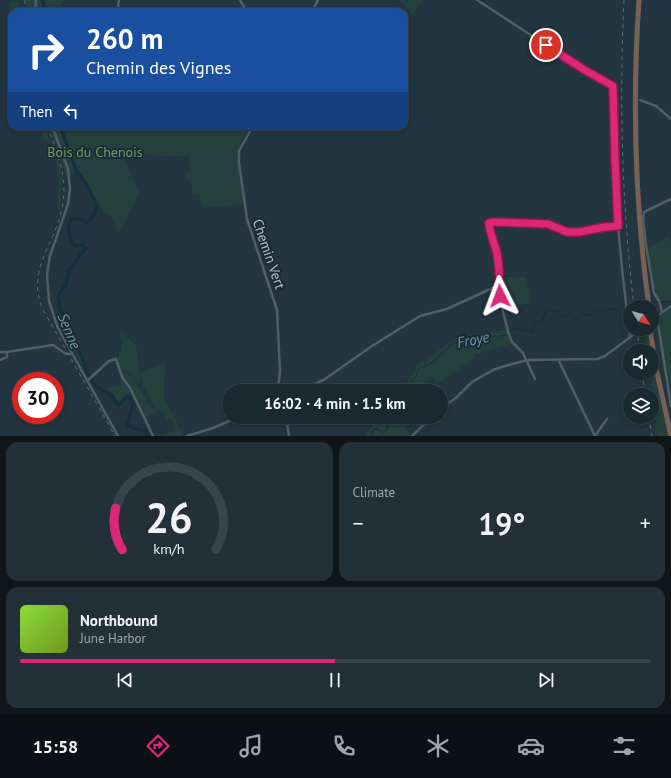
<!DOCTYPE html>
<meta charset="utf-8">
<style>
body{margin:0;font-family:"PT Sans",sans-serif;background:#233038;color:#f1f3f6;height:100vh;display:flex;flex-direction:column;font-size:15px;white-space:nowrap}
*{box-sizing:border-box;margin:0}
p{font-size:13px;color:#9fa6ab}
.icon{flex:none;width:22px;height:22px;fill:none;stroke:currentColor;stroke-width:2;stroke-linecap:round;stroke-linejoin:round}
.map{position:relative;height:436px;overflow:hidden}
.drawer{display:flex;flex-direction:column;gap:6px;padding:6px;background:#0e161a;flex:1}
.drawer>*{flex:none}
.banner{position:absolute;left:8px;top:8px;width:400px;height:122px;border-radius:12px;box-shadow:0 2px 6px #0003,0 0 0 1px #38444c;background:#1a4fa0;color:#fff;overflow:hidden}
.needle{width:26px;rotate:127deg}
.fabs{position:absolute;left:623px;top:300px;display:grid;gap:8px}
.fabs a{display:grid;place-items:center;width:36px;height:36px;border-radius:50%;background:#1a2830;box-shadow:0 2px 6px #0003,0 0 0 1px #38444c;font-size:20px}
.speed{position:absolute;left:12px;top:372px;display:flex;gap:8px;font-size:20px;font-weight:700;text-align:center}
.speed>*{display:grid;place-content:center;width:52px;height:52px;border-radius:50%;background:#1a2830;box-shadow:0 2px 6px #0003,0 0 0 1px #38444c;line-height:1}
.speed .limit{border:6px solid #d22;background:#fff;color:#111}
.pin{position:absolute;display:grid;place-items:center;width:34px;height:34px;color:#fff;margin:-17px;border:2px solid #fff;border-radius:50%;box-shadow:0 1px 4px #0007}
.me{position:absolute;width:44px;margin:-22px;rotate:357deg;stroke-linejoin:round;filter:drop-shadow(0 0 3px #0008)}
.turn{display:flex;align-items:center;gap:14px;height:84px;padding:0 12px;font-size:18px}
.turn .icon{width:52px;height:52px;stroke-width:2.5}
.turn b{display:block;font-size:28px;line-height:34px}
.then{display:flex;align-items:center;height:38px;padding:0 12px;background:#0003;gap:8px;font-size:15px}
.big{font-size:30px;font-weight:800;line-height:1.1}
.drawer .card{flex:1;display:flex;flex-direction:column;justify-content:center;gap:6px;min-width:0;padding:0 14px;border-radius:12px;background:#233038}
.drawer .dial{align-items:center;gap:0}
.dial svg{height:104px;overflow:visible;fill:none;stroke:#38444c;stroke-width:7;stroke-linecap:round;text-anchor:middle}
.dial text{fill:#f1f3f6;stroke:none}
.song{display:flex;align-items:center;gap:12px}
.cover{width:48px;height:48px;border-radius:6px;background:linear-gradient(135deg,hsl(90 70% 55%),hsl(80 70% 35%))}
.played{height:4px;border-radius:2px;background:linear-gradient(90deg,#db2777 50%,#38444c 50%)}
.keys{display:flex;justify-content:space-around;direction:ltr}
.heat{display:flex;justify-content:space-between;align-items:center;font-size:22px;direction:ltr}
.drawer .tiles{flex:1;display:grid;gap:6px;grid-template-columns:1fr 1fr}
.card:last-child{grid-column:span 2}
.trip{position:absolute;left:222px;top:384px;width:226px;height:40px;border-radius:20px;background:#1a2830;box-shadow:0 2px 6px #0003,0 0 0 1px #38444c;font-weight:800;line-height:40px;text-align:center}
.tabs{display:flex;height:64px;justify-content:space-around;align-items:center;background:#0a1013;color:#9fa6ab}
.tabs .icon{width:28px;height:28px}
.tabs .active{color:#db2777}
.tabs b{font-size:18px;color:#f1f3f6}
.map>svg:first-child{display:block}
.green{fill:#25413e}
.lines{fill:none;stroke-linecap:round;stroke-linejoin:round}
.stream{stroke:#152f3e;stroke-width:1}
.river{stroke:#152f3e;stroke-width:3.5}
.minor{stroke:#4f5e67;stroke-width:2.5}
.highway{stroke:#766153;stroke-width:5}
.rail{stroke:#596c77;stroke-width:1;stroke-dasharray:4 4;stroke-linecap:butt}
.route-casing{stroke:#8e194d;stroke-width:10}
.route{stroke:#db2777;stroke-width:7}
.labels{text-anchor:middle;stroke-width:4;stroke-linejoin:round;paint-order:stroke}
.park-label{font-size:14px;fill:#699d69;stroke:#1c2b34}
.street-label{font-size:14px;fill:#b3c1ca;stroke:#1c2b34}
.water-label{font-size:15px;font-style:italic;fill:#6a94ab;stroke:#1c2b34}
</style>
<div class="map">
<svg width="671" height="436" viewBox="0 0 671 436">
<rect width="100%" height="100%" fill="#233540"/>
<path class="green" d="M27,0h36l-5,12h-32z
M399,0h24l-10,14z
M19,1l1,11h-8v23l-3,-33z
M39,126h5l15,35 3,16 -2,35 -2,-1v-30l-2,-22 -7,-16 -5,-3z
M49,126h202l-9,15 -5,12 6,51 -40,4 -4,-14 -6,1 -2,-13 -3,-1 -2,-4 4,-8v-12l-67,-3 16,39 -6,13 -15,28 -6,-18 -9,-4 -15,-27 -10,-14 -6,1 -6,6 -4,-16z
M668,237l3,5v59l-11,1 -5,-9 -8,-45z
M502,277h24l5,26 -28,5 -1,-9z
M671,308v75h-3l-9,-65z
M62,315l19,40 3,15 -27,-52z
M120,327l2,6 14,12 4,27 25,-8 -1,33 2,6 10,17 3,8 5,8h-26l17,-5 -3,-12 -6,1 -4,-11 -10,5 -6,7 -24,-48 2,-1 8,5 20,32 3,-2 -12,-23 -3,-11 -2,12c-5,-9 -7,-13 -17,-16l-3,-10 3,-7 1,-12z
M506,330l4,14 -36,11 1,3 -38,26 -6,-8 -12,15h-20l16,-19v-3l7,-8 4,6 1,-7 18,-15 13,-8z
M647,330l4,21h-3l-4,-19z
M652,354l16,82h-11l-6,-63z
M121,379l10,13 -7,4 -5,6 -3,-1 -1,-6 -7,-5 1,-3 13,-2z
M378,417h26l-4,4 1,4h2l9,11h-47c4,-7 11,-12 13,-19z"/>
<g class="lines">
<path class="stream" d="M655,302l16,-1
M628,304h10
M510,332l2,-3h3l18,3 1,-7 9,-6 2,-7 3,-2 10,2 5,5 5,-4 3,1 5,5 6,-6 7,3 9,-7 5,4 6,-5 8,3 8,-7
M404,391c2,-8 11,-10 13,-17 1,-3 1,-5 3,-7h4l9,-5 20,-19 4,-1 6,4 4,-7h3l6,2 10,-4 22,-2
M371,436l3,-7h3l7,4 3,-5v-5l2,-2 -2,-4"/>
<path class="river" d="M43,0l1,12
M60,126l16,44 10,14 11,20c-1,7 -4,15 -11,18 -3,-2 -8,-4 -12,-4 -9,1 -4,21 -1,26l4,2 5,-1 4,3 -17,22 -3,15 -7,9 -1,5 2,6v4l14,33 7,13 7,20 9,12 14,8 6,9 2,1 8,-9c11,8 2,19 0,29l5,3 13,3 2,5"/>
<path class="minor" d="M240,0l7,12
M477,0l106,69 30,17 2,72 3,68 4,43 8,68
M35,12l1,-12
M117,12l2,-12
M312,12l6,-12
M640,100l16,6 15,13
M52,126l16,43 2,20 -2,15 -18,52 -3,18 2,27 9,27 60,108
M253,126l-14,25v12l8,56 30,91 3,61 -2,20
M662,312l-3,-11 -5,-8 -8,-48 -3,-26 1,-7 27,-13
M657,317l14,89
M652,320l19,-14
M0,352h7l46,-7 13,9h6
M0,360l7,-3v-5
M559,361l36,75
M535,379l-12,-26 -11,-11 -3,-7 -9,-35 -1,-33 -2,-13 -3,-14 -6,-15 5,-3 55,2 17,7 14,1 26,-5 13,-1
M87,381l22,-20 7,-2 6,18 8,11 23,48
M300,391l25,-12 47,-33 48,-30 27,-7 52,-24
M441,409l16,-12 15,-15 21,-12 12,-4 22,-6 70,-1 8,-3 36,-27
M286,417l3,19
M187,436l26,-8 25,-11
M412,436l20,-19
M595,436l12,-17"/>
<path class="highway" d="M639,0c-7,103 -4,205 10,307
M650,329l6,39 15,68"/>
<path class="rail" d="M624,0c-5,102 -2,205 10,307
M25,12v-12
M47,126c10,25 20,49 16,77 -5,38 -37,64 -21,105l73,128
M637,329l3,22
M642,373l3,22
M649,417l3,19"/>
</g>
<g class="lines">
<g class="route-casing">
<path id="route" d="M500,296c-1,-14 0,-28 -3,-42 -1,-7 -9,-26 -8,-31l4,-1 55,2 19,8h12l26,-5 13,-1 -3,-68 -2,-72 -30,-17 -37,-24"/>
</g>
<use href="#route" class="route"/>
</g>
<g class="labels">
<g class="park-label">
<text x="95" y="157">Bois du Chenois</text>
</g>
<g class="street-label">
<text transform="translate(269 254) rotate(71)" y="5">Chemin Vert</text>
</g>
<g class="water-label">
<text transform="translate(69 331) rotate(67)" y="5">Senne</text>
<text transform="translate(473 340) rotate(-11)" y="5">Froye</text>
</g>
</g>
</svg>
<div class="fabs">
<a><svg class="needle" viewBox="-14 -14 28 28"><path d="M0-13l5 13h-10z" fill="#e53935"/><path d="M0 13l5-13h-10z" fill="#9fa6ab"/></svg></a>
<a><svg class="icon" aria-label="sound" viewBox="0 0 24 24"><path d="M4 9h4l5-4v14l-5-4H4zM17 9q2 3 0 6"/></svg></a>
<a><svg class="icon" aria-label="layers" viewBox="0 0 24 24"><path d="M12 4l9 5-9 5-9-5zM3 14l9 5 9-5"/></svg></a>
</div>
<div class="speed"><div class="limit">30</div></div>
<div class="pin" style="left:546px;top:45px;background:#d93025"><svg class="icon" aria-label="arrive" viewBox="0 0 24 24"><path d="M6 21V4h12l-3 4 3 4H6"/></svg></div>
<svg class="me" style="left:500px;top:296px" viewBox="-20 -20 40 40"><path d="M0-17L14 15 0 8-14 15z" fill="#db2777" stroke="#fff" stroke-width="4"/></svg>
<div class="trip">16:02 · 4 min · 1.5 km</div>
<div class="banner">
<div class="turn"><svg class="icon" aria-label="right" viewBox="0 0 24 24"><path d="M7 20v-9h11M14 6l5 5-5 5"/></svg><div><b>260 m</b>Chemin des Vignes</div></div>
<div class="then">Then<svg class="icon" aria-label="left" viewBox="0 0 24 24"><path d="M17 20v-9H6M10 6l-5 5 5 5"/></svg></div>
</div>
</div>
<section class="drawer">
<div class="tiles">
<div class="card dial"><svg viewBox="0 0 100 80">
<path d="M14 69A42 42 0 1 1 86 69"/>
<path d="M14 69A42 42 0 0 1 9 37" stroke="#db2777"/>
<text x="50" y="56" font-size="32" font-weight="700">26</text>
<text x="50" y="72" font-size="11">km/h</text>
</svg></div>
<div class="card"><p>Climate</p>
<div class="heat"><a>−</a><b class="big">19°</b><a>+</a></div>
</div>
<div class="card">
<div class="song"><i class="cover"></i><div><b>Northbound</b><p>June Harbor</p></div></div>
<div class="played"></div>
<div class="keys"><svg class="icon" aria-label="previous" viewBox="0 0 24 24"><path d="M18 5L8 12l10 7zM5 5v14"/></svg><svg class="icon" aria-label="pause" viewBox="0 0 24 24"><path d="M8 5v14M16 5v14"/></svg><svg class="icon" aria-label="next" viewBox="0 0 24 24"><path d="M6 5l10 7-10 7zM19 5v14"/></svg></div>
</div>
</div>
</section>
<nav class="tabs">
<b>15:58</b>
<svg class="icon active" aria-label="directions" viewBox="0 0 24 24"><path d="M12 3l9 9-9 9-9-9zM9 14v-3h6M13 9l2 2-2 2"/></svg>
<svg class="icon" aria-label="music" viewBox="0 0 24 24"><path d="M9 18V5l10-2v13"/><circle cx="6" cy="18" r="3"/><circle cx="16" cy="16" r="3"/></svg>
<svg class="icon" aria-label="phone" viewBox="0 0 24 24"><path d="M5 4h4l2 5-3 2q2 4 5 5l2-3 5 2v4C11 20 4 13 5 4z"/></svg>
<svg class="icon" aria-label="climate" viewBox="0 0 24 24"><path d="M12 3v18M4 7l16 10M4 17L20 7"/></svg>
<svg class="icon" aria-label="car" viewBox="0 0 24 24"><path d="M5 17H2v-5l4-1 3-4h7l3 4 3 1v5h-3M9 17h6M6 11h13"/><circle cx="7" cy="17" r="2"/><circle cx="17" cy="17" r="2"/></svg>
<svg class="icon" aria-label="filters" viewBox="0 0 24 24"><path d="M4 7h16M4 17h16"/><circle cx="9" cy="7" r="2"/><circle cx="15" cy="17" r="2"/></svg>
</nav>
